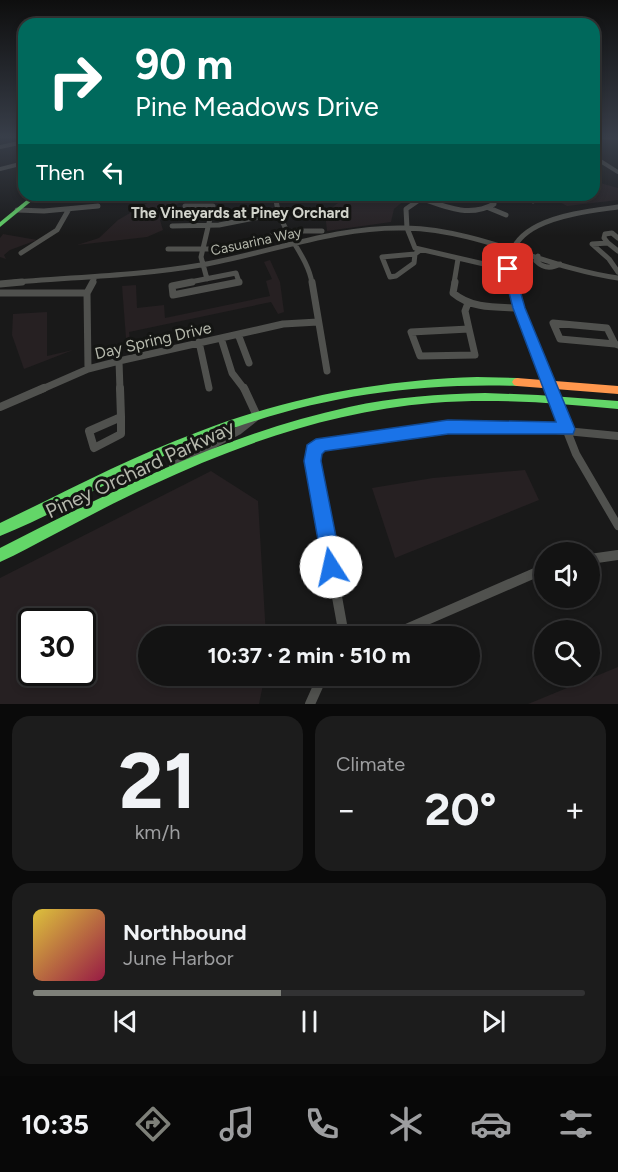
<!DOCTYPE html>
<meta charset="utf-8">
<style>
body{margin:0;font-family:Figtree,sans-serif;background:#1c1c1c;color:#f1f3f6;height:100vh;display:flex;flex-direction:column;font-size:22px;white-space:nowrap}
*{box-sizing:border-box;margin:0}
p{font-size:20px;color:#9d9ea0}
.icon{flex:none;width:33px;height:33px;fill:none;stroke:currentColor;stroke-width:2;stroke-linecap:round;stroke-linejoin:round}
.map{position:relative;height:704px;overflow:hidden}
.drawer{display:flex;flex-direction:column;gap:12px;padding:12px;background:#0a0a0a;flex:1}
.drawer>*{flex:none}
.guide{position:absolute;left:18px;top:18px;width:582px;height:183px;border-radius:18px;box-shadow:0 3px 9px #0003,0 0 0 2px #323233;background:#00695c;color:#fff;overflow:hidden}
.buttons{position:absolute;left:534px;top:542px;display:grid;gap:12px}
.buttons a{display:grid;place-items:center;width:66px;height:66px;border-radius:50%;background:#131313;box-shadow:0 3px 9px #0003,0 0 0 2px #323233;font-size:30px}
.speed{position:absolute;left:18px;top:608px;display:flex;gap:12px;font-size:30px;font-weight:700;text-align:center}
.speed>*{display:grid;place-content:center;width:78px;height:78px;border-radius:50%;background:#131313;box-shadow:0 3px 9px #0003,0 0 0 2px #323233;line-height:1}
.speed .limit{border:3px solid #111;border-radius:9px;background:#fff;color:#111}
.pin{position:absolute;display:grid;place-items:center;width:51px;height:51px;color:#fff;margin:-26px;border-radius:12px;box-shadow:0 3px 9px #0006}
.me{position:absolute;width:66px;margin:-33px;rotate:350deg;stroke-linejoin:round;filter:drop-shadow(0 0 4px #0008)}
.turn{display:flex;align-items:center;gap:21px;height:126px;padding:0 18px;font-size:27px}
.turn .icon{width:78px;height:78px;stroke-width:2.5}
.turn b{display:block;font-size:42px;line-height:51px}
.then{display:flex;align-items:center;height:57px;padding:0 18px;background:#0003;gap:12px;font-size:22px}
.big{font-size:45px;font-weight:700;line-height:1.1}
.drawer .widget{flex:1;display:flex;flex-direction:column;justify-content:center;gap:9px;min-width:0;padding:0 21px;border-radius:18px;background:#1c1c1c}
.drawer .dial{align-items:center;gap:0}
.dial b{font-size:78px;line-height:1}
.song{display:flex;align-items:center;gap:18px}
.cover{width:72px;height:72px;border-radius:9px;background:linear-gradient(135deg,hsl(50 70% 55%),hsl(340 70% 35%))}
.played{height:6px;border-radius:3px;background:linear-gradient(90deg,#7e8079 45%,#323233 45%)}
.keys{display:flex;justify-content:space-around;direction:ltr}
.heat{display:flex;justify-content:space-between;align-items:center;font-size:33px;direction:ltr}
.drawer .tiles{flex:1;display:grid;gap:12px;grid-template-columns:1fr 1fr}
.widget:last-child{grid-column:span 2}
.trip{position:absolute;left:138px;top:626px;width:342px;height:60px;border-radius:30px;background:#131313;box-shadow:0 3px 9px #0003,0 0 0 2px #323233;font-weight:700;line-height:60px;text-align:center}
.tab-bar{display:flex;height:96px;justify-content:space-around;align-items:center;background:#080808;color:#9d9ea0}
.tab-bar .icon{width:42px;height:42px}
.tab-bar .current{color:#7e8079}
.tab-bar b{font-size:27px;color:#f1f3f6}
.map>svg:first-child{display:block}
.green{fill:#262022;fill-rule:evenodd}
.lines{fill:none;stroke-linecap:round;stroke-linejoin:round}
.street-far4{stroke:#50514e;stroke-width:4}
.street-far3{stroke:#50514e;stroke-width:5}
.street-far2{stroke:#50514e;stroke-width:7}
.street-far1{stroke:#50514e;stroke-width:8}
.street{stroke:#50514e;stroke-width:10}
.fast{fill:#63d668;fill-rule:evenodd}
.slow{fill:#ff974d;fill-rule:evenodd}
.route{fill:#1a73e8;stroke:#114b97;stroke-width:1.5}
.labels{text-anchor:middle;stroke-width:6;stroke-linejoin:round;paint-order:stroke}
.far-street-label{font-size:14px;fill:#b5b8ac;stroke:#141513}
.far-neighbourhood-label{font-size:15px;font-weight:bold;fill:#d2d4cc;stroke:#141513}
.street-label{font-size:16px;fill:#b5b8ac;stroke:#141513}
.near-street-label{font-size:20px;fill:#b5b8ac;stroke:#141513}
</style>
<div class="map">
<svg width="618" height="704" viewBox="0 0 618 704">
<rect width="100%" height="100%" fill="#191919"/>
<path class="green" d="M594,178l3,4 21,6v12l-51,6 -21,-11h48z
M148,195h68l-3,5c-26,1 -38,-2 -53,20l3,10 -16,7 -70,8 22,-7 19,-18 31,-18z
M343,195h68l-17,14 -3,13 -64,9 -2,-18 18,-14z
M3,234l34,6 -27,10 -6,5 2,4 -6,-2v-19z
M270,260l10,22 4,30 -6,2 -7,-12 -142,30 2,18 -4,1 -5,-65 14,-1 1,23 27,-3 1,13 105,-22 -4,-15 6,-2 -8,-17z
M47,312v44l26,-6 -49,19 -12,-34 1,-21z
M525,470l14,30 -144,58 -23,-70 61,-10z
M211,471l47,30 8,135h-118v39h117l-6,29h-259v-126zM32,621h50v51h-50z
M618,667v37h-90z"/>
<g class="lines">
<path class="street-far4" d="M594,137l24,1
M0,147l24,-5
M594,157l24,15
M0,169l24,-6
M275,195l1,6
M493,195l1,6
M518,195l15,6
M423,199l7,2
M417,201l9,-6"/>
<path class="street-far3" d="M276,200c4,32 31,53 36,83
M419,200l-13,9 1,19 8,20 69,16 2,-15
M426,200c22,8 45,17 68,4v-4
M530,200l3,1
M185,206h28l-12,51 6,22
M489,208l17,7
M17,210l27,1 54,-5
M212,213l104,-3
M172,226l47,-1 46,-9v-5
M618,238l-6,-5 -7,1 -1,4 4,5 -16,1 17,15 9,13
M608,243l10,8
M168,249h48l77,-18h29
M21,253l36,-23 12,-21
M415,254l-1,9 -18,13 -6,1 -8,-20z
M415,254l4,-3
M538,256l-2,5c7,7 15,8 24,3
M6,283c65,-6 131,-7 195,-18 68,-12 135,-39 205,-37 75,2 140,40 212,50
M92,283l3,-6
M185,283l51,-10 3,9 -7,1
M454,283l4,-24
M512,283c-18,-63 64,-70 106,-76"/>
<path class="street-far2" d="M192,282l-20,4 1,9 66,-13
M312,282l15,89
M455,282l-2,11c19,16 43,14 66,15
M512,282l39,108
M0,284l22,-2
M0,293h87
M468,303l-3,8 4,18
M553,323l54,5 8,16 -55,-5z
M469,329l6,26 -55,1 -9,-24z
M238,334l11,29
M221,338l11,35 13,17
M199,342l10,46
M615,344l3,1
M119,361l1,29
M88,369l-1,-76 6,-11
M40,390l48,-21 31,-8 164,-37 35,-2"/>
<path class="street-far1" d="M120,388l1,29
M550,388l26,66 42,72
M0,407l44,-19
M121,417v17l-27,14 -5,-17z
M173,466l65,-35 19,-15 -13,-28
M325,527l-12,-66v-11l9,-6 126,-17 66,-1 104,10"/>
<path class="street" d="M324,525l19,105 -3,6
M590,559l28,-4
M343,630l54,3 147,-64
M310,704l13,-29"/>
<path class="fast" d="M33,195h6l-39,32v-5z
M477,377l40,1 3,1 2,3 -2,3 -3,1c-131,-4 -243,19 -362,74 -52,24 -102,55 -155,76v-13c65,-31 130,-66 198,-91 91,-35 182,-52 279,-55z
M485,393l53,2 80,6v8c-62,-6 -124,-11 -186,-6 -98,8 -193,41 -282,83 -33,15 -65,32 -97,49 -18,9 -35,19 -53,27v-14c112,-57 225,-114 349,-141 45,-10 90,-13 136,-14z"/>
<path class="slow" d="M517,378l101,8v8l-101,-8 -3,-1 -2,-3 2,-3z"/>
</g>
<linearGradient id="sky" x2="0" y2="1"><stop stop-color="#0e0e0e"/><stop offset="0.58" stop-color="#383e49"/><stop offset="1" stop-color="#383e49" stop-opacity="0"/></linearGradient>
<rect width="618" height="236" fill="url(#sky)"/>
<path class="route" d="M508,266l6,3 11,39 50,121 -2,5h-125l-123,17 -3,3 -1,7 21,106 -3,7 -8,3 -7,-3 -20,-113 3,-16 9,-6 132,-19 108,2 -43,-114 -10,-39z"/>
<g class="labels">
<g class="far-street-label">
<text transform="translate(256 241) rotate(-12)" y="5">Casuarina Way</text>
</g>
<g class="far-neighbourhood-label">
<text x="240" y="218">The Vineyards at Piney Orchard</text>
</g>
<g class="street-label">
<text transform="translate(153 340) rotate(-13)" y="6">Day Spring Drive</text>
</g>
<g class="near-street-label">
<text transform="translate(140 469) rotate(-25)" y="7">Piney Orchard Parkway</text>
</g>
</g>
</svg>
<div class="buttons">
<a><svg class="icon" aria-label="sound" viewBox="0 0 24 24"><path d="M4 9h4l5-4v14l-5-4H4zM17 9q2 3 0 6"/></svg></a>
<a><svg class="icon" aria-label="search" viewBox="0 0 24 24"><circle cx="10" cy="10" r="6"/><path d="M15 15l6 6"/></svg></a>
</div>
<div class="speed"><div class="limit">30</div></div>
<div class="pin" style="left:508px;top:269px;background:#d93025"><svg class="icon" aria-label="arrive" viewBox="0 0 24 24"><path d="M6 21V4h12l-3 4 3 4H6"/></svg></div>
<svg class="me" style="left:331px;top:567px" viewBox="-20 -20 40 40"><circle r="19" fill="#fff"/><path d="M0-13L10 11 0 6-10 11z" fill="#1a73e8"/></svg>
<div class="trip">10:37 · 2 min · 510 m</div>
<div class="guide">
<div class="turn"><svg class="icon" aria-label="right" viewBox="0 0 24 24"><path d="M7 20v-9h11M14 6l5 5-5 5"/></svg><div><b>90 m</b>Pine Meadows Drive</div></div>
<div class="then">Then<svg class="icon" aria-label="left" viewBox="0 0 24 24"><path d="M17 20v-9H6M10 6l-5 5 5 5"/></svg></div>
</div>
</div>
<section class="drawer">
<div class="tiles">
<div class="widget dial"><b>21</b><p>km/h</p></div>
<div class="widget"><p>Climate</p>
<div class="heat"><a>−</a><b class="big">20°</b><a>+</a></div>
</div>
<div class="widget">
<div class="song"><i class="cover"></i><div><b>Northbound</b><p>June Harbor</p></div></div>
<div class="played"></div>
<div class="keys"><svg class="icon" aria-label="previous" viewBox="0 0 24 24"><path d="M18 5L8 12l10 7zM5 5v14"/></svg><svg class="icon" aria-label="pause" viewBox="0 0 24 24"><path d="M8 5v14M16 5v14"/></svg><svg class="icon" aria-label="next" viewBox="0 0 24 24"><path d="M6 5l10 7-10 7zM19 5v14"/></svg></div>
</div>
</div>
</section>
<nav class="tab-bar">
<b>10:35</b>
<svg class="icon current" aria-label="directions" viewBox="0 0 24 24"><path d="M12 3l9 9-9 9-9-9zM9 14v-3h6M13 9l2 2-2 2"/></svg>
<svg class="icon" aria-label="music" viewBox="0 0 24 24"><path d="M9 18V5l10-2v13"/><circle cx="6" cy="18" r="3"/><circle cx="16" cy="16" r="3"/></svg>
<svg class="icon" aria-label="phone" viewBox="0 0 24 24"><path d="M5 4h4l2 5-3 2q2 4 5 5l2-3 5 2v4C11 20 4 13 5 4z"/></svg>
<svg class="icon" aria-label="climate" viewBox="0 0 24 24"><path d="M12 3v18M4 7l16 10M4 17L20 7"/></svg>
<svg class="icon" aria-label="car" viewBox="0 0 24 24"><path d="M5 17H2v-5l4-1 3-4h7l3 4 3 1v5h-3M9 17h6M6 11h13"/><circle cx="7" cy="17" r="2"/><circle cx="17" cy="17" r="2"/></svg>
<svg class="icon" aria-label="filters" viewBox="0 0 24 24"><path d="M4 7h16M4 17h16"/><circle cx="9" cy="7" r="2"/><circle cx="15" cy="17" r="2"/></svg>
</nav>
